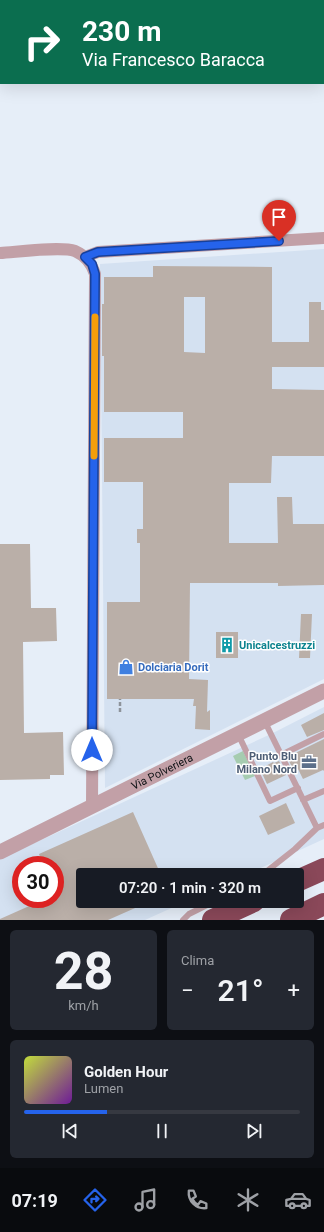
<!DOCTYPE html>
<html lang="it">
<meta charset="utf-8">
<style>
body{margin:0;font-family:Roboto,sans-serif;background:#242831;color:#f1f3f6;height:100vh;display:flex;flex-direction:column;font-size:15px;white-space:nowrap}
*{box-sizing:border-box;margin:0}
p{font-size:13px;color:#9ea1a6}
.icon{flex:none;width:22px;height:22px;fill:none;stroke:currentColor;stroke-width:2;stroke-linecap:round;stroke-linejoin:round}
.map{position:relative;height:920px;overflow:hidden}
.details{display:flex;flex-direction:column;gap:10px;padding:10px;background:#0d0f14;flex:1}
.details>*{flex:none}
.hud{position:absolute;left:0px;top:0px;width:324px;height:84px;box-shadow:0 4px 16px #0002;background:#0b6e4f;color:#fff;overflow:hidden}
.speed{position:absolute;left:12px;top:856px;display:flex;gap:8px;font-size:20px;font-weight:700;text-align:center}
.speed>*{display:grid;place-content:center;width:52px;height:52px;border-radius:50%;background:#171b24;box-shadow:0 4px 16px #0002;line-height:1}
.speed .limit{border:6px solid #d22;background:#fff;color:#111}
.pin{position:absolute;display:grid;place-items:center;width:34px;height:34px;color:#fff;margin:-41px -17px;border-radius:50% 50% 50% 0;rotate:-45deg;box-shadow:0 0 4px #0007}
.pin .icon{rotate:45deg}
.me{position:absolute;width:44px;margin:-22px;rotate:0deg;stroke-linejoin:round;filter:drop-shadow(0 0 3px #0008)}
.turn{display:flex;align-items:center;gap:14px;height:84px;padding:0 16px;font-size:18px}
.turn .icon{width:52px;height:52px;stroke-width:2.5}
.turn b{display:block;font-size:28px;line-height:34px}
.big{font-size:30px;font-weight:600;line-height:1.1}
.details .tile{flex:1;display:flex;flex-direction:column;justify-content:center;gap:6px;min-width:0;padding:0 14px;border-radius:6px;background:#242831}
.details .dial{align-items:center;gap:0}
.dial b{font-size:52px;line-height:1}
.song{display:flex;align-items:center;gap:12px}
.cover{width:48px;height:48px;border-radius:6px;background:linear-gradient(135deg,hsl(70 70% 55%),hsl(280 70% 35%))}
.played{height:4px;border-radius:2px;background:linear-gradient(90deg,#2563eb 30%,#363941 30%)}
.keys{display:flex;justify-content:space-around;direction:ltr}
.heat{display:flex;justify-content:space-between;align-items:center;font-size:22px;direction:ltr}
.details .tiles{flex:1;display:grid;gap:10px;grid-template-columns:1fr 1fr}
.tile:last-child{grid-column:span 2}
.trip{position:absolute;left:76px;top:868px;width:228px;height:40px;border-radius:4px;background:#171b24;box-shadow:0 4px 16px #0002;font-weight:600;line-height:40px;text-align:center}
.tab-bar{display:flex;height:64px;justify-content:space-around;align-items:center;background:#090b0e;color:#9ea1a6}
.tab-bar .icon{width:28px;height:28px}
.tab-bar .selected{color:#2563eb}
.tab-bar b{font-size:18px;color:#f1f3f6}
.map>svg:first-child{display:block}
.built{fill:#d4e1f1;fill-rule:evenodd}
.green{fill:#a6ccb0}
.building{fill:#baafa8;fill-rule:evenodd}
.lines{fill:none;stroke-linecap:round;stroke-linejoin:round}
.path{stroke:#8d939a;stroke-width:2.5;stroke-dasharray:4 2;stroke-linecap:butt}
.service{stroke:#c2a0a7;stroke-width:6}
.minor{stroke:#c2a0a7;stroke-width:12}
.tertiary{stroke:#c2a0a7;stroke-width:15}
.motorway{stroke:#8a4859;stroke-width:22}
.route-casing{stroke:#184099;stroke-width:10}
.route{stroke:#2563eb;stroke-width:7}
.slow{stroke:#f59e0b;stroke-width:7}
.labels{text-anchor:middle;stroke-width:3;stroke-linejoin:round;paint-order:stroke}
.culture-label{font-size:11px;font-weight:bold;fill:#0d838f;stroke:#fff;text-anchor:start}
.shop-label{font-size:11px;font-weight:bold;fill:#366cbe;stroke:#fff;text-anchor:start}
.service-label{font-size:11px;font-weight:bold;fill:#4e5e75;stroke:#fff;text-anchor:end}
.street-label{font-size:11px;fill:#111417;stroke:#fff}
</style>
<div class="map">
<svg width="324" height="920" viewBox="0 0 324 920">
<rect width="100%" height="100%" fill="#e6eef8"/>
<path class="built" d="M324,249v430l-219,109 -5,-524z
M324,707v132l-79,36h-162v26h104l-42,19h-145v-61l271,-125zM21,865h34v34h-34z"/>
<path class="green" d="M243,751l12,25 -10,4 -12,-24z"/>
<path class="building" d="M153,266l119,1v75h37v-40h12v8h3v57h-52v22l52,1v66h-52l-1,27h-42v60h49l-1,-46h15l1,27h31v61l-46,1v-3h-88l-1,96 19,1 -1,32 3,-2v20l-15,-1 1,-23h-3l1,-7h-87v-97h33v-59h-3v-14h6v-47h-39v-44h79v-26h-79v-56h-2v-52h2v-27h49zM184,297h21v56l-21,-1z
M0,544h30l1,64h25l1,33 -34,1 1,91 39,-1 1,43h-14v4l-50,1z
M301,614h11l-2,44h-11z
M216,632h22v26h-22z
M324,713v17l-17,7 -6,-12z
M324,739v32l-1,-1 -20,9 -5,-10 -4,2 -7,-14z
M279,761l7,14 -19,9 -7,-15 13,-7 1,1z
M286,803l9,20 -27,12 -9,-19z
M133,812l28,63h-78v26h68l-43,19h-108v-1l45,-20h10v-34h-12l-4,-11z"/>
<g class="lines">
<path class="path" d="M120,712v-13"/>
<path class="service" d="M265,722l52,106
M238,734l32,67 28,-13
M281,755l43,-21
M303,800l21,-9
M262,875l33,-26 22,-21 7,-3
M183,920l6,-6 26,-13"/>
<path class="minor" d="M0,253c17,-1 61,-7 75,-2 11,5 17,13 20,23l-3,532
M85,257l13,-5 226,-14"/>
<path class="tertiary" id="s1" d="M0,852l324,-161"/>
<path class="motorway" d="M297,881l27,-12
M213,920l41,-19
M291,920l33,-16"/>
</g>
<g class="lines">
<g class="route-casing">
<path id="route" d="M92,750l3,-476 -3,-10 -7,-7 13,-5 181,-11"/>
</g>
<use href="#route" class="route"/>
<path class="slow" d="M94,456l1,-139"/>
</g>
<defs>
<g id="building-bare" transform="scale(1.2)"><path d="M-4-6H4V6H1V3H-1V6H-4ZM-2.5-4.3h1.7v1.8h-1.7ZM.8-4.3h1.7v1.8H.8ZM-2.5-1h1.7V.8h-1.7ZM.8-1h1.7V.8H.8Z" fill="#0f9aa8" stroke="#fff" stroke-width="2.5" paint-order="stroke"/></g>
<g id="shop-bare" transform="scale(1.2)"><path d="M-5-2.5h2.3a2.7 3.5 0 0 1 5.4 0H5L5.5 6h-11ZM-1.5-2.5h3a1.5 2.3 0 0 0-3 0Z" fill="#3f7fe0" stroke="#fff" stroke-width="2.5" paint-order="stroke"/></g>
<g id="office-bare" transform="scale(1.2)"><path d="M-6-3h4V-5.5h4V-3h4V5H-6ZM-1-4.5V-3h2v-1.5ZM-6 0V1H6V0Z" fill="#5c6f8a" stroke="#fff" stroke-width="2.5" paint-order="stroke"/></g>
</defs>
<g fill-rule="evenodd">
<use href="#building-bare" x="227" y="645"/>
<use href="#shop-bare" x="126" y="667"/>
<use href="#office-bare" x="309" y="762"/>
</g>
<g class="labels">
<g class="culture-label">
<text x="239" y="649">Unicalcestruzzi</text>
</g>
<g class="shop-label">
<text x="138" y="671">Dolciaria Dorit</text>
</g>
<g class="service-label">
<text x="297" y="760">Punto Blu<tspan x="297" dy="13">Milano Nord</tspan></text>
</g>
<g class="street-label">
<text dy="4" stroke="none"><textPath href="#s1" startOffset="181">Via Polveriera</textPath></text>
</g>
</g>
</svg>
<div class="speed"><div class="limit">30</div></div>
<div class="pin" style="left:279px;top:241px;background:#d93025"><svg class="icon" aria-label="arrive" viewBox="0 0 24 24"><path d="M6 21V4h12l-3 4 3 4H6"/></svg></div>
<svg class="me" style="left:92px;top:750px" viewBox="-20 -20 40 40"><circle r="19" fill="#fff"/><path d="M0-13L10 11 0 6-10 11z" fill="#2563eb"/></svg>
<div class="trip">07:20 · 1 min · 320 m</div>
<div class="hud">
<div class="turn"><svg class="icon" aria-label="right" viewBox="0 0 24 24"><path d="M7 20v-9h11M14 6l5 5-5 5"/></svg><div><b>230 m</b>Via Francesco Baracca</div></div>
</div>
</div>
<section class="details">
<div class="tiles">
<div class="tile dial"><b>28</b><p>km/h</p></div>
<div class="tile"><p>Clima</p>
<div class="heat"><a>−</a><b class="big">21°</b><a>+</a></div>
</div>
<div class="tile">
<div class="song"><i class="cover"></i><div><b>Golden Hour</b><p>Lumen</p></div></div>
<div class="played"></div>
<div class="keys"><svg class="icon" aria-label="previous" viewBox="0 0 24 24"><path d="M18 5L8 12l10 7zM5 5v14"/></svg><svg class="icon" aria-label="pause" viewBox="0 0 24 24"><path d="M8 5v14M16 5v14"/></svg><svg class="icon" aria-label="next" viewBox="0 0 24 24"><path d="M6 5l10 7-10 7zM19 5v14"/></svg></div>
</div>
</div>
</section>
<nav class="tab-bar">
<b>07:19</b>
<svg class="icon selected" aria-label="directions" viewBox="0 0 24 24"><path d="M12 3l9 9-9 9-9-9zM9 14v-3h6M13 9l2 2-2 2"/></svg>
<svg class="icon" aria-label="music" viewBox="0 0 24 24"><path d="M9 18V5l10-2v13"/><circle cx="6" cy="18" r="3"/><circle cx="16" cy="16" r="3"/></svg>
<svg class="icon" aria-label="phone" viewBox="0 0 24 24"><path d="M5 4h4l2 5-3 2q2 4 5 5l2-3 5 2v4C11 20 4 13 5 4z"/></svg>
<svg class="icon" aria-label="climate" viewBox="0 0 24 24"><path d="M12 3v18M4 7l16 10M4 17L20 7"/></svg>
<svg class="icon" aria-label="car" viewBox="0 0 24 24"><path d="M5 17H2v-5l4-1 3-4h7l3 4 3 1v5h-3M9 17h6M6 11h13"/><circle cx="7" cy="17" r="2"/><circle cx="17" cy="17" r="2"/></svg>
</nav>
